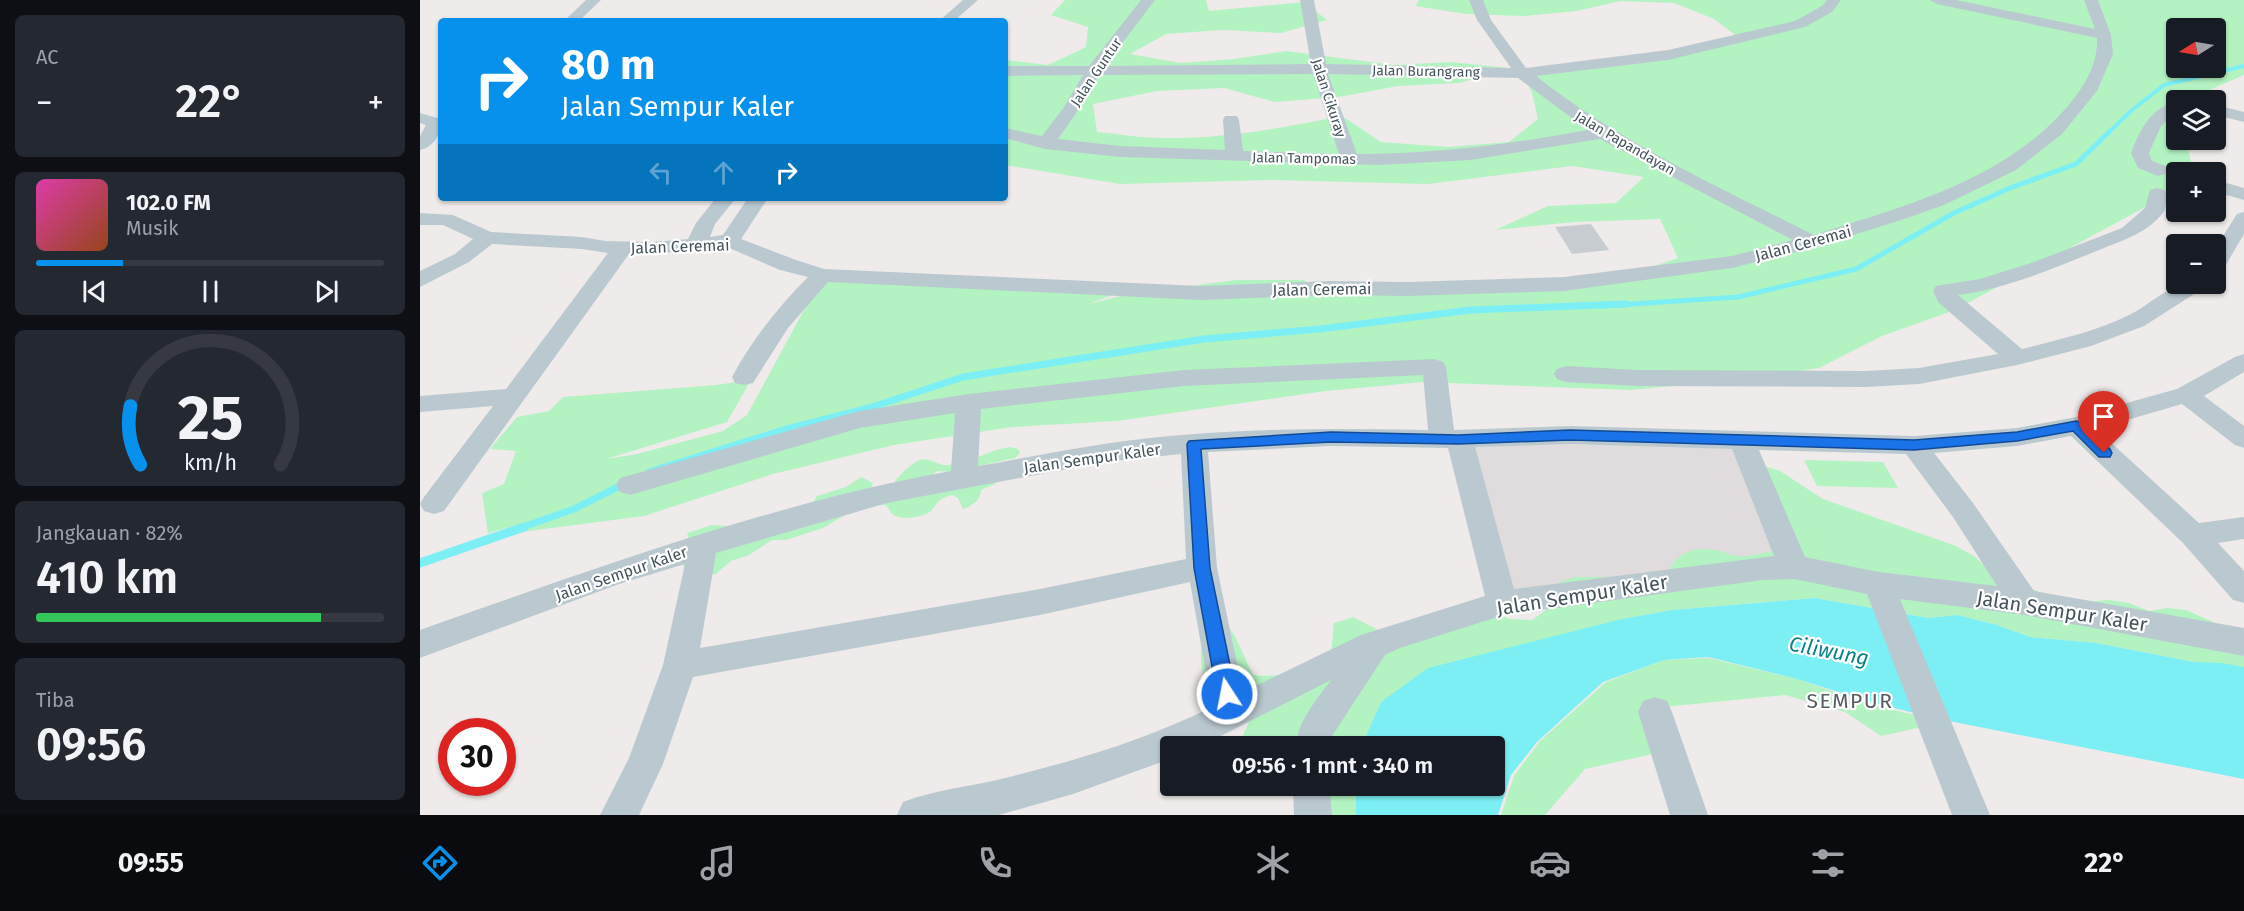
<!DOCTYPE html>
<html lang="id">
<meta charset="utf-8">
<style>
body{margin:0;font-family:"Fira Sans",sans-serif;background:#242831;color:#f1f3f6;height:100vh;display:flex;flex-direction:column;font-size:22px;white-space:nowrap}
*{box-sizing:border-box;margin:0}
p{font-size:20px;color:#9ea1a6}
.icon{flex:none;width:33px;height:33px;fill:none;stroke:currentColor;stroke-width:2;stroke-linecap:round;stroke-linejoin:round}
.map{position:relative;flex:1;overflow:hidden}
.drawer{display:flex;flex-direction:column;gap:15px;padding:15px;background:#0d0f14;width:420px}
.drawer>*{flex:none}
.hud{position:absolute;left:18px;top:18px;width:570px;height:183px;border-radius:6px;box-shadow:0 2px 4px #0004;background:#0691ed;color:#fff;overflow:hidden}
.needle{width:39px;rotate:259deg}
.fabs{position:absolute;left:1746px;top:18px;display:grid;gap:12px}
.fabs a{display:grid;place-items:center;width:60px;height:60px;border-radius:6px;background:#171b24;box-shadow:0 2px 4px #0004;font-size:30px}
.speed{position:absolute;left:18px;top:718px;display:flex;gap:12px;font-size:30px;font-weight:700;text-align:center}
.speed>*{display:grid;place-content:center;width:78px;height:78px;border-radius:50%;background:#171b24;box-shadow:0 2px 4px #0004;line-height:1}
.speed .limit{border:9px solid #d22;background:#fff;color:#111}
.pin{position:absolute;display:grid;place-items:center;width:51px;height:51px;color:#fff;margin:-62px -26px;border-radius:50% 50% 50% 0;rotate:-45deg;box-shadow:0 0 6px #0007}
.pin .icon{rotate:45deg}
.me{position:absolute;width:66px;margin:-33px;rotate:349deg;stroke-linejoin:round;filter:drop-shadow(0 0 4px #0008)}
.turn{display:flex;align-items:center;gap:21px;height:126px;padding:0 24px;font-size:27px}
.turn .icon{width:78px;height:78px;stroke-width:2.5}
.turn b{display:block;font-size:42px;line-height:51px}
.lanes{display:flex;align-items:center;height:57px;padding:0 24px;background:#0003;justify-content:center;gap:30px;direction:ltr}
.lanes .off{opacity:.35}
.big{font-size:45px;font-weight:600;line-height:1.1}
.drawer .widget{flex:1;display:flex;flex-direction:column;justify-content:center;gap:9px;min-width:0;padding:0 21px;border-radius:9px;background:#242831}
.drawer .dial{align-items:center;gap:0}
.dial svg{height:156px;overflow:visible;fill:none;stroke:#363941;stroke-width:7;stroke-linecap:round;text-anchor:middle}
.dial text{fill:#f1f3f6;stroke:none}
.song{display:flex;align-items:center;gap:18px}
.cover{width:72px;height:72px;border-radius:9px;background:linear-gradient(135deg,hsl(320 70% 55%),hsl(20 70% 35%))}
.played{height:6px;border-radius:3px;background:linear-gradient(90deg,#0691ed 25%,#363941 25%)}
.keys{display:flex;justify-content:space-around;direction:ltr}
.heat{display:flex;justify-content:space-between;align-items:center;font-size:33px;direction:ltr}
.charge{height:9px;border-radius:4px;background:linear-gradient(90deg,#34c759 82%,#363941 0)}
.trip{position:absolute;left:740px;top:736px;width:345px;height:60px;border-radius:6px;background:#171b24;box-shadow:0 2px 4px #0004;font-weight:600;line-height:60px;text-align:center}
.tab-bar{display:flex;height:96px;justify-content:space-around;align-items:center;background:#090b0e;color:#9ea1a6}
.tab-bar .icon{width:42px;height:42px}
.tab-bar .active{color:#0691ed}
.tab-bar b{font-size:27px;color:#f1f3f6}
main{display:flex;flex:1;min-height:0}
.map>svg:first-child{display:block}
.education{fill:#e0dcdd}
.green{fill:#b3f3c1;fill-rule:evenodd}
.water{fill:#7beff4}
.lines{fill:none;stroke-linecap:round;stroke-linejoin:round}
.stream-far3{stroke:#7beff4;stroke-width:4}
.stream-far2{stroke:#7beff4;stroke-width:5}
.stream-far1{stroke:#7beff4;stroke-width:7}
.stream{stroke:#7beff4;stroke-width:9}
.building{fill:#c7ccd1}
.minor{fill:#bac9d0;fill-rule:evenodd}
.route{fill:#1a73e8;stroke:#114b97;stroke-width:1.5}
.labels{text-anchor:middle;stroke-width:4.5;stroke-linejoin:round;paint-order:stroke}
.far-street-label{font-size:14px;fill:#42535a;stroke:#fff}
.street-label{font-size:16px;fill:#42535a;stroke:#fff}
.near-street-label{font-size:20px;fill:#42535a;stroke:#fff}
.near-water-label{font-size:21px;font-style:italic;fill:#048288;stroke:#fff}
.near-neighbourhood-label{font-size:21px;letter-spacing:1.5px;fill:#575d61;stroke:#fff}
</style>
<main>
<section class="drawer">
<div class="widget"><p>AC</p>
<div class="heat"><a>−</a><b class="big">22°</b><a>+</a></div>
</div>
<div class="widget">
<div class="song"><i class="cover"></i><div><b>102.0 FM</b><p>Musik</p></div></div>
<div class="played"></div>
<div class="keys"><svg class="icon" aria-label="previous" viewBox="0 0 24 24"><path d="M18 5L8 12l10 7zM5 5v14"/></svg><svg class="icon" aria-label="pause" viewBox="0 0 24 24"><path d="M8 5v14M16 5v14"/></svg><svg class="icon" aria-label="next" viewBox="0 0 24 24"><path d="M6 5l10 7-10 7zM19 5v14"/></svg></div>
</div>
<div class="widget dial"><svg viewBox="0 0 100 80">
<path d="M14 69A42 42 0 1 1 86 69"/>
<path d="M14 69A42 42 0 0 1 9 39" stroke="#0691ed"/>
<text x="50" y="56" font-size="32" font-weight="700">25</text>
<text x="50" y="72" font-size="11">km/h</text>
</svg></div>
<div class="widget"><p>Jangkauan · 82%</p><b class="big">410 km</b><div class="charge"></div></div>
<div class="widget"><p>Tiba</p><b class="big">09:56</b></div>
</section>
<div class="map">
<svg width="1824" height="815" viewBox="0 0 1824 815">
<rect width="100%" height="100%" fill="#efebeb"/>
<path class="education" d="M1039,439l283,1 52,127 -292,36z"/>
<path class="green" d="M645,0h141l3,11 95,-9 23,18 -46,13 -59,-3 -56,4 -36,20 50,9 54,-4 52,-8 108,14 57,-3 58,6 -49,15 -62,3 -59,11 -64,5 -51,-14 -67,3 -64,13 4,28c22,2 44,6 65,6 61,1 120,-10 180,-22l39,26 67,5 61,-5 29,-23 -6,-26 -10,-20 82,-9 135,-26 -25,-19 -40,-16 -54,-2 -43,10 -53,5 -58,-2 -51,-8 4,-6h825v75l-44,19 1,6h-25v40h10l5,22 -6,10h-9l-1,19 -220,119 -73,26 -63,32 -94,13 -94,9 -208,-8 -97,9 -209,30 -105,6 -118,18 -121,29 -129,42 -137,18 10,-9 -29,8 -6,-40 22,-9 12,-33 -26,-2 27,-32 32,-6 14,-14 153,-12 35,-5 -24,42 -121,37 31,-5 86,-23 24,-16 76,-140 238,18h57l-30,11 41,-10 107,-14h68l20,13 289,-13 65,-22 -18,-39 -86,3 -79,8 53,-24 68,-3 28,-26 -72,-11 -144,18 -157,-4 -151,4 -115,-19v-105l43,5 38,-18 2,-20 -37,-12zM1756,28h40v40h-40z
M590,447l8,2 2,4 -5,5 -64,14 -14,-1 -6,5 74,-2 -10,10 -14,6c0,10 -9,16 -18,19l-5,-11 -6,-3c-19,5 -14,12 -24,18 -10,5 -25,7 -35,2l-7,-10h-17l-24,10 -22,13 -37,12h-14l-23,15 -18,6 -15,13 -10,2 -21,-6 -2,-6 31,-9 9,-7 -34,-9 -2,-6 25,-8 29,2 19,-11h10l43,-14 4,-6 29,-9 15,-10 12,6 -2,5 23,-5c4,-7 15,-17 23,-22 11,-6 21,6 32,4 22,-2 39,-15 61,-18z
M1384,460l79,2 15,26 -81,-2z
M1344,466l16,5 43,28 133,47 18,10 33,30 28,4 18,9 20,4 36,-3 20,3 20,8 18,-3 19,2 25,11 23,14 10,3v29l-50,-5 -98,-19 -66,-6 -33,-12 -40,-10 -29,3 -113,-20 -143,12 -50,9 -241,83 -20,45h-52l-7,-12 -19,4 -10,8h-52l21,-10 9,-19 -27,-23 -17,-8c-5,-15 -11,-39 0,-53 4,-4 12,-8 16,-11l11,11 19,41c32,4 49,-7 78,-20l3,-32 19,-6 31,16 108,-22 17,8 23,1 13,-9v-16l11,-11 18,-7h92c10,-27 28,-31 55,-26 6,2 12,5 18,5 11,1 23,-3 34,-5z
M1288,658l89,21 79,27 69,16 -64,14 -36,-24 -60,-17 -121,12 11,42 -90,20 -40,46h-44l13,-39 26,-35 66,-59 58,-22z
M895,786h41v29h-42z"/>
<path class="water" d="M1395,598l113,20 29,-3 40,10 33,12 66,6 98,19 28,1 22,4v112l-300,-59 -67,-16 -80,-25 -89,-22 -44,3 -61,22 -66,60 -26,33 -13,40h-142v-29h138v-39h-133l20,-45 47,-34 194,-49 50,-9z"/>
<g class="lines">
<path class="stream-far3" d="M1687,134l25,-24 32,-25 80,-19"/>
<path class="stream-far2" d="M1182,306l136,-9 118,-28 98,-56 56,-25 66,-24 33,-32"/>
<path class="stream-far1" d="M229,472l134,-42 86,-22 94,-31 241,-38 116,-10 151,-19 155,-6
M100,528l54,-19 52,-26"/>
<path class="stream" d="M0,563l104,-36"/>
</g>
<path class="building" d="M1171,224l18,26 -37,4 -17,-27z"/>
<g class="lines">
<path class="minor" d="M166,0h15l-22,21h-15z
M543,0h15l-24,21h-15z
M721,0h14l-50,66 206,-2 -11,-64h14l12,64 185,4 -34,-48 -8,-20h14l8,20 35,48 142,-18 127,-29 27,-15 5,-6h14l-9,12 -27,15 -137,33 -132,16c85,67 181,110 278,159 90,-29 189,-54 253,-128 17,-20 31,-42 30,-69l-160,-34 -7,-4h26l139,29 -11,-29h14l13,35 2,19 -16,37 -35,43 -46,36 -72,35 -40,14 -85,27 -87,22 -168,23 -156,5 -79,-1 -129,5 -372,-18 -40,46 -35,55 -9,2 -9,-2 -3,-6c20,-37 46,-70 76,-100l-28,-7 -53,-23 -74,7h-24l-185,257 -10,3 -10,-3 -4,-7 4,-7 69,-91 -73,6v-16l86,-7 102,-136 -26,-4 -90,-5 -23,18 -49,25v-16l35,-17 18,-15 -30,-14h-23v-12l33,2 38,17 91,5 23,4 48,1 35,-3 8,-16 20,-25h20l-21,26 -5,13 13,-2 25,-37h20l-27,41 55,21 28,9 376,17 129,-5 79,1 156,-5 168,-21 61,-16 -193,-101 -129,21 -92,5 -259,-8 -75,-8 -40,-11v-10l37,8 22,-29 19,-32 -78,1v-10h84zM893,74l26,80 -96,-3 -4,-31 -2,-4h-12l-2,4 2,30 -105,-4 -62,-7 21,-30 20,-34zM908,74l190,4 70,52c-77,14 -152,24 -231,24z
M1756,102v10l-15,14 -12,27 3,8 13,5 2,4 -2,4 -7,2 -20,-8 -7,-15c9,-23 19,-45 45,-51z
M1796,105l28,7v10l-28,-7z
M0,113l21,6c0,14 -6,28 -21,31v-14l6,-11 -6,-2z
M1796,180l28,8v12l-28,-8z
M1737,188l7,2 3,4 -2,16c-16,23 -42,30 -66,40 -47,19 -91,38 -141,45l64,54c35,-9 72,-17 105,-33 30,-14 41,-36 78,-32l-3,5 -58,37 -53,20 -74,19 -98,19 -53,3 -228,-1 -72,-4 -9,-3 -3,-5 3,-5 9,-3 72,4 228,1 53,-3 79,-14 -60,-52 -5,-11 3,-5 44,-7 54,-17 88,-34 23,-20 5,-18z
M1824,212v22l-20,34 -8,1v-22l21,-33z
M1824,354v18l-40,24 40,30v22l-9,-3 -53,-41 -86,25 103,94 45,-6v22l-26,4 26,28v32l-11,-3 -50,-57 -112,-107 -54,10 -83,7 39,50 61,88 210,37v28l-220,-41 -124,-16 90,216h-38l-85,-221 -73,-15 -31,1 -259,35 -104,33 -15,7 -53,81v11h-36c1,-26 20,-46 35,-67l-128,65 -33,2v12l-97,35 -74,21h-102l6,-13c33,-13 72,-16 106,-25 69,-17 139,-38 203,-70l-22,-125 -150,33 -347,62 -30,87 -24,51h-39l29,-57 34,-93 22,-101 -66,20 -199,74v-28c174,-61 349,-126 531,-159l4,-58 -95,15 -230,67 -10,-3 -4,-7 4,-7 239,-67 110,-17 215,-24 250,-11 9,3 3,5 8,63 117,-4 343,10 103,-8 59,-11 101,-28 58,-32zM1003,375l5,55c-108,-2 -217,-2 -324,14 -42,6 -84,15 -126,22l3,-57 203,-23zM1151,444l161,5 42,107 -260,33 -39,-142zM911,446l117,2 37,148 -124,39 -118,57 -26,-124 -9,-116zM1339,450l147,4 47,63 44,69 -118,-14 -74,-15zM761,454l5,105 -146,30 -340,59 16,-95 171,-50 218,-41z
M1235,697l12,4 5,11 36,103h-38l-32,-103 5,-11z
M873,786h36l3,29h-38z"/>
</g>
<path class="route" d="M1656,421l4,1 30,27 2,4 -2,4h-11l-26,-26 -56,10 -103,9 -344,-10 -111,4 -128,-2 -130,7 9,119 26,126 -3,6 -6,2 -7,-2 -3,-6 -23,-126 -7,-124 2,-3 142,-9 128,3 111,-5 344,10 103,-8z"/>
<g class="labels">
<g class="far-street-label">
<text transform="translate(1006 71) rotate(1)" y="5">Jalan Burangrang</text>
<text transform="translate(676 72) rotate(-56)" y="5">Jalan Guntur</text>
<text transform="translate(909 98) rotate(72)" y="5">Jalan Cikuray</text>
<text transform="translate(1205 143) rotate(30)" y="5">Jalan Papandayan</text>
<text transform="translate(884 158) rotate(1)" y="5">Jalan Tampomas</text>
</g>
<g class="street-label">
<text transform="translate(1383 243) rotate(-15)" y="6">Jalan Ceremai</text>
<text transform="translate(260 246) rotate(-2)" y="6">Jalan Ceremai</text>
<text transform="translate(902 289) rotate(-1)" y="6">Jalan Ceremai</text>
<text transform="translate(672 458) rotate(-8)" y="6">Jalan Sempur Kaler</text>
<text transform="translate(201 573) rotate(-19)" y="6">Jalan Sempur Kaler</text>
</g>
<g class="near-street-label">
<text transform="translate(1162 595) rotate(-9)" y="7">Jalan Sempur Kaler</text>
<text transform="translate(1642 611) rotate(9)" y="7">Jalan Sempur Kaler</text>
</g>
<g class="near-water-label">
<text transform="translate(1409 651) rotate(11)" y="7">Ciliwung</text>
</g>
<g class="near-neighbourhood-label">
<text x="1430" y="708">SEMPUR</text>
</g>
</g>
</svg>
<div class="fabs">
<a><svg class="needle" viewBox="-14 -14 28 28"><path d="M0-13l5 13h-10z" fill="#e53935"/><path d="M0 13l5-13h-10z" fill="#9ea1a6"/></svg></a>
<a><svg class="icon" aria-label="layers" viewBox="0 0 24 24"><path d="M12 4l9 5-9 5-9-5zM3 14l9 5 9-5"/></svg></a>
<a>+</a>
<a>−</a>
</div>
<div class="speed"><div class="limit">30</div></div>
<div class="pin" style="left:1684px;top:453px;background:#d93025"><svg class="icon" aria-label="arrive" viewBox="0 0 24 24"><path d="M6 21V4h12l-3 4 3 4H6"/></svg></div>
<svg class="me" style="left:807px;top:694px" viewBox="-20 -20 40 40"><circle r="17" fill="#1a73e8" stroke="#fff" stroke-width="3"/><path d="M0-11L8 9 0 5-8 9z" fill="#fff"/></svg>
<div class="trip">09:56 · 1 mnt · 340 m</div>
<div class="hud">
<div class="turn"><svg class="icon" aria-label="right" viewBox="0 0 24 24"><path d="M7 20v-9h11M14 6l5 5-5 5"/></svg><div><b>80 m</b>Jalan Sempur Kaler</div></div>
<div class="lanes"><svg class="icon off" aria-label="left" viewBox="0 0 24 24"><path d="M17 20v-9H6M10 6l-5 5 5 5"/></svg><svg class="icon off" aria-label="ahead" viewBox="0 0 24 24"><path d="M12 20V5M6 11l6-6 6 6"/></svg><svg class="icon" aria-label="right" viewBox="0 0 24 24"><path d="M7 20v-9h11M14 6l5 5-5 5"/></svg></div>
</div>
</div>
</main>
<nav class="tab-bar">
<b>09:55</b>
<svg class="icon active" aria-label="directions" viewBox="0 0 24 24"><path d="M12 3l9 9-9 9-9-9zM9 14v-3h6M13 9l2 2-2 2"/></svg>
<svg class="icon" aria-label="music" viewBox="0 0 24 24"><path d="M9 18V5l10-2v13"/><circle cx="6" cy="18" r="3"/><circle cx="16" cy="16" r="3"/></svg>
<svg class="icon" aria-label="phone" viewBox="0 0 24 24"><path d="M5 4h4l2 5-3 2q2 4 5 5l2-3 5 2v4C11 20 4 13 5 4z"/></svg>
<svg class="icon" aria-label="climate" viewBox="0 0 24 24"><path d="M12 3v18M4 7l16 10M4 17L20 7"/></svg>
<svg class="icon" aria-label="car" viewBox="0 0 24 24"><path d="M5 17H2v-5l4-1 3-4h7l3 4 3 1v5h-3M9 17h6M6 11h13"/><circle cx="7" cy="17" r="2"/><circle cx="17" cy="17" r="2"/></svg>
<svg class="icon" aria-label="filters" viewBox="0 0 24 24"><path d="M4 7h16M4 17h16"/><circle cx="9" cy="7" r="2"/><circle cx="15" cy="17" r="2"/></svg>
<b>22°</b>
</nav>
